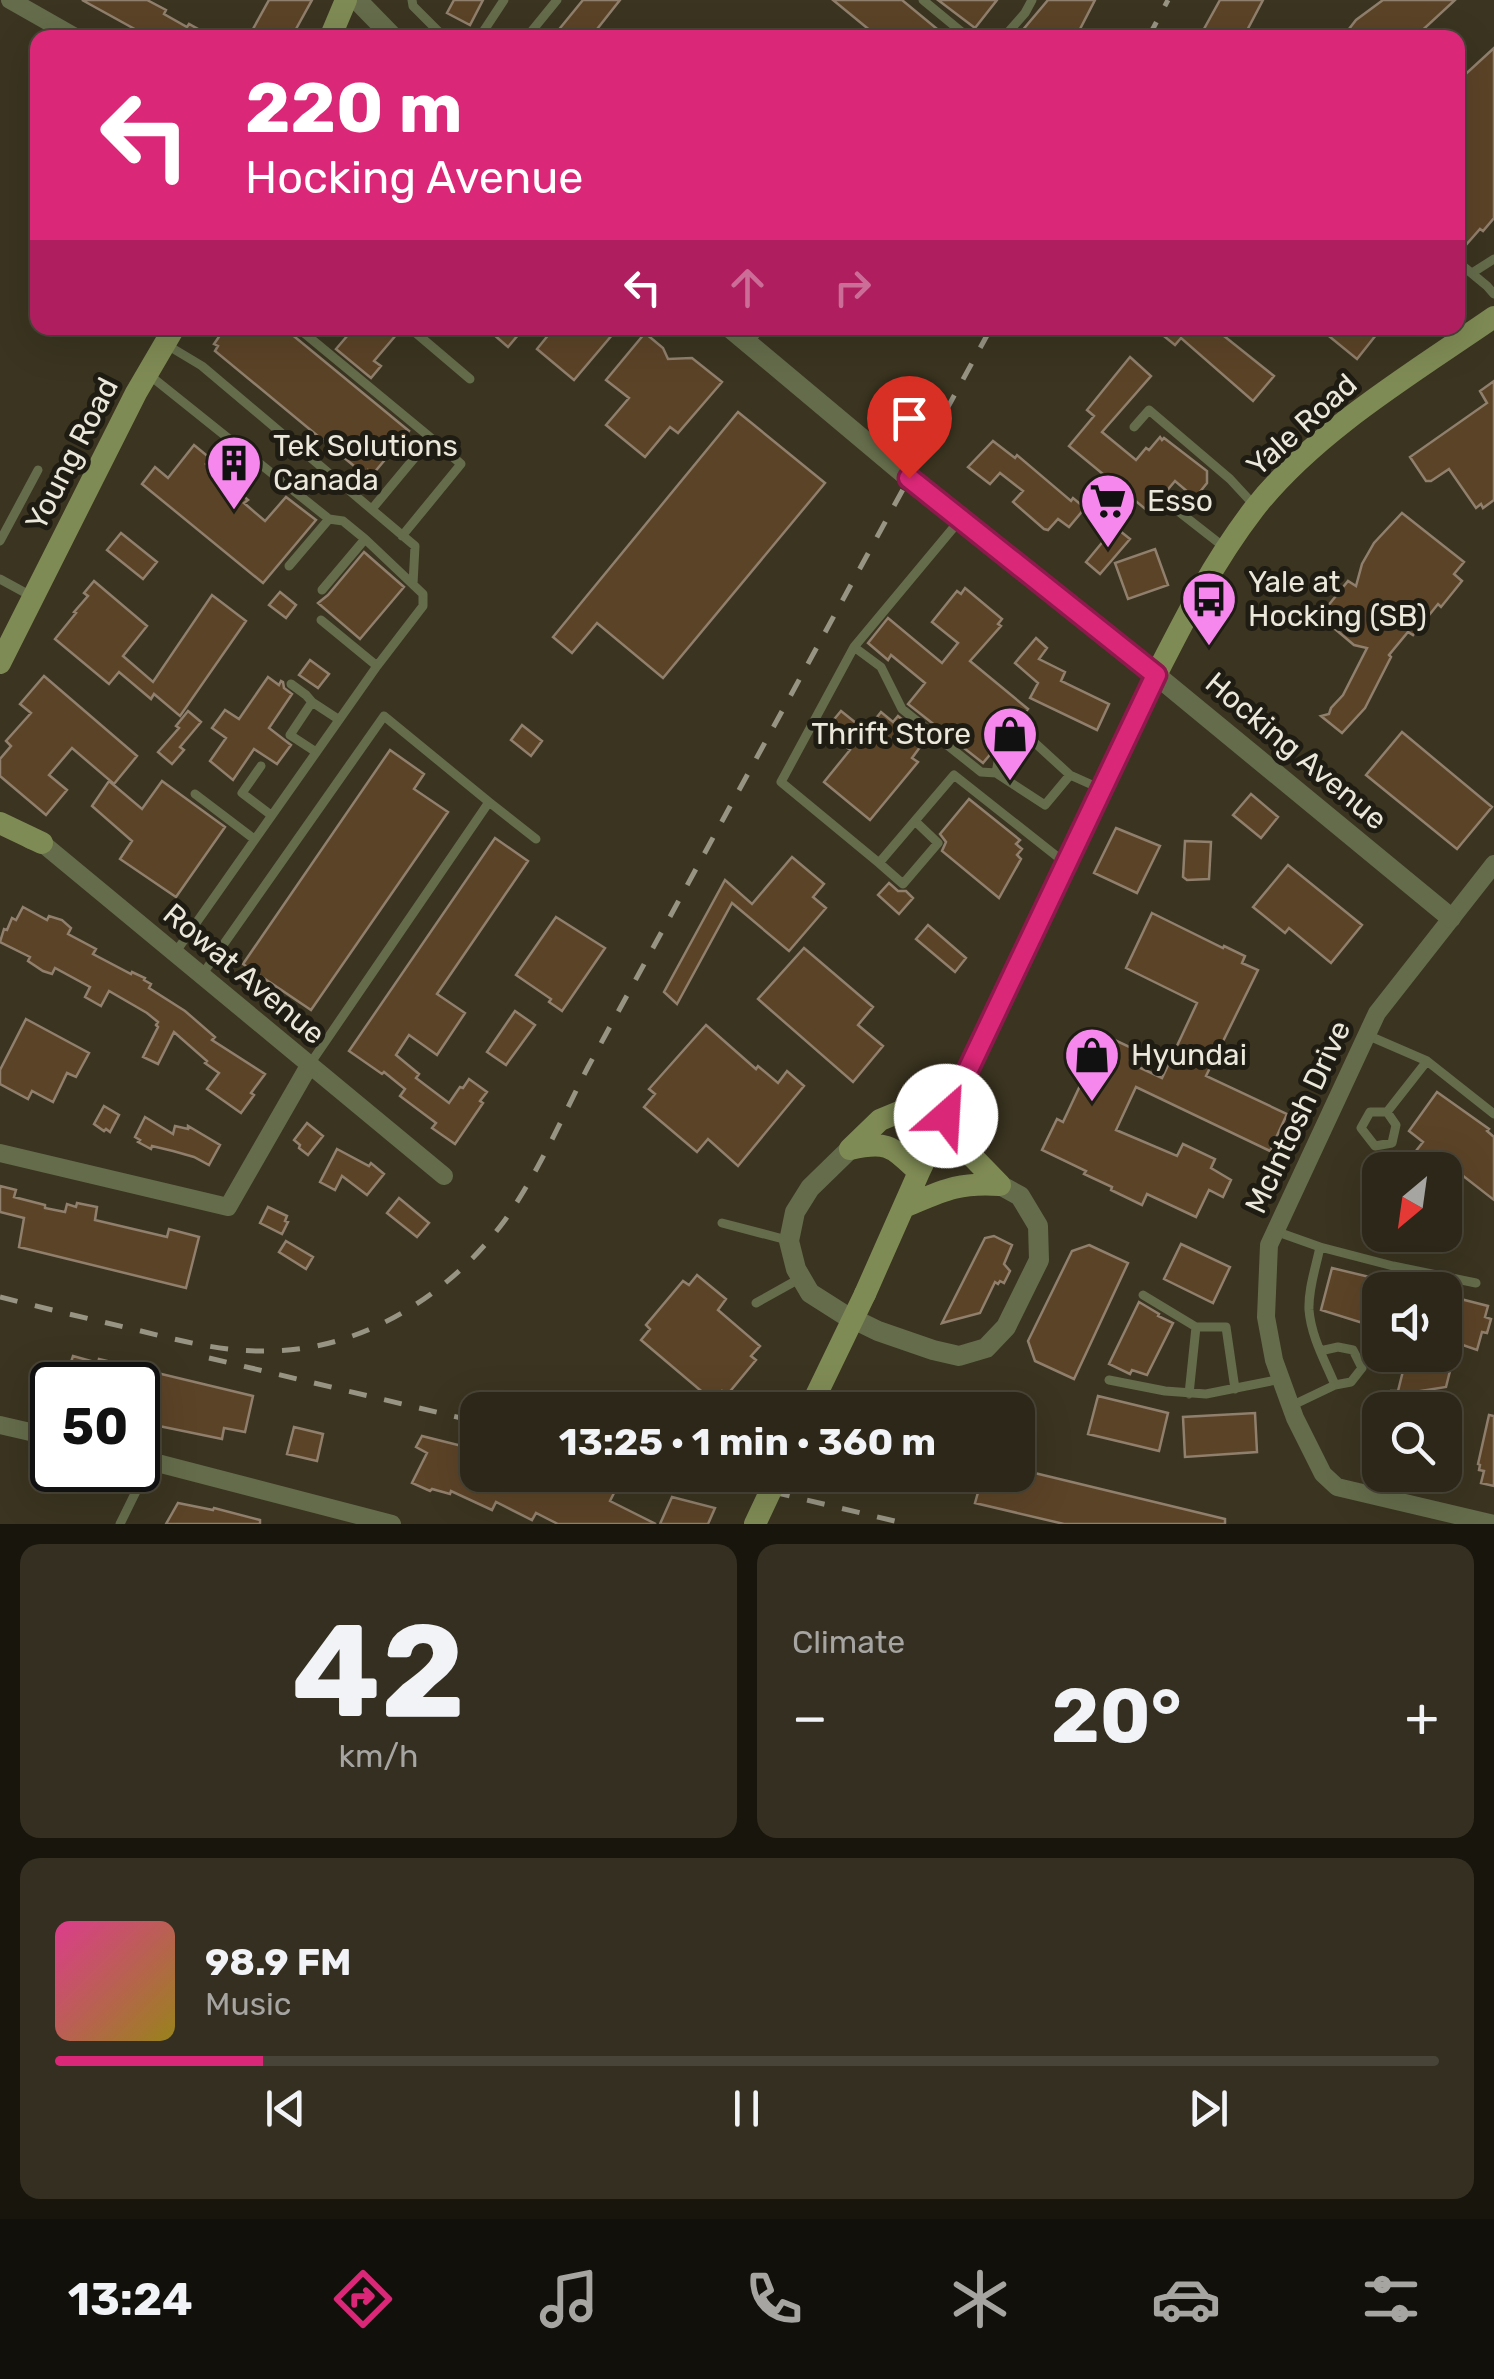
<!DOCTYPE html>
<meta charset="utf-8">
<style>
body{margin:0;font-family:Rubik,sans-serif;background:#342f21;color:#f1f3f6;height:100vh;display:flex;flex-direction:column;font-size:38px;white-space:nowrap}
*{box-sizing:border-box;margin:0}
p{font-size:32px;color:#a6a5a2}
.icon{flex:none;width:55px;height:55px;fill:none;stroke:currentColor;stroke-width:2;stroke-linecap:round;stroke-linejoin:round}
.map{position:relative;height:1524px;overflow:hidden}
.sheet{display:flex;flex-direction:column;gap:20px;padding:20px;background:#18150d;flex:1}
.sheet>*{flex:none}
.banner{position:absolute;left:30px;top:30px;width:1435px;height:305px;border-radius:20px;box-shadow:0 10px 40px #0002,0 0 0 2px #484437;background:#db2777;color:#fff;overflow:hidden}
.needle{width:65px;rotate:209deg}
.controls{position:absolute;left:1362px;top:1152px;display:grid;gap:20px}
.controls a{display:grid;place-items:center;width:100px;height:100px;border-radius:20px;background:#2c2718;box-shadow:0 10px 40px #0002,0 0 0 2px #484437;font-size:50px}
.speed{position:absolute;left:30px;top:1362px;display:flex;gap:20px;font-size:50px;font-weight:700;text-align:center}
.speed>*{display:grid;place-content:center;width:130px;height:130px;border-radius:50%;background:#2c2718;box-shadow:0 10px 40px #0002,0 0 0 2px #484437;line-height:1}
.speed .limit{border:5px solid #111;border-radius:15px;background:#fff;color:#111}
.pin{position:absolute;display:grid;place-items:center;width:85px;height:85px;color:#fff;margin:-102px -42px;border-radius:50% 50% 50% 0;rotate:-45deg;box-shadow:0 0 10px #0007}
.pin .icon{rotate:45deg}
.me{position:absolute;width:110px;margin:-55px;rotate:26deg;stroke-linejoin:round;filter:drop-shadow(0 0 8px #0008)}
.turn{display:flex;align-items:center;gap:35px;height:210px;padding:0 50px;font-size:45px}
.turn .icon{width:130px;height:130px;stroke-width:2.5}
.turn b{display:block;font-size:70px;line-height:85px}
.lanes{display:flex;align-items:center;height:95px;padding:0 50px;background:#0003;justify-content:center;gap:50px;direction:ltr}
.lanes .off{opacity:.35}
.big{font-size:75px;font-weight:700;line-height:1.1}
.sheet .tile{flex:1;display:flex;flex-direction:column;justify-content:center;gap:15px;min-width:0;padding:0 35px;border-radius:20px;background:#342f21}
.sheet .dial{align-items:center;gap:0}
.dial b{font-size:130px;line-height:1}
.song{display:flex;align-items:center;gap:30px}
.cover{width:120px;height:120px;border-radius:15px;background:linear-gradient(135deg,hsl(330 70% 55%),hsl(50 70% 35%))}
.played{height:10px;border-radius:5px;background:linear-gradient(90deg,#db2777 15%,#484437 15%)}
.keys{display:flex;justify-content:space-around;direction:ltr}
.heat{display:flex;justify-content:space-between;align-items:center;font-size:55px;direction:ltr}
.sheet .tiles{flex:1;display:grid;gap:20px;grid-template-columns:1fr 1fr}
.tile:last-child{grid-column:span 2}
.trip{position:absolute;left:460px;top:1392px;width:575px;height:100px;border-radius:20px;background:#2c2718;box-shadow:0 10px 40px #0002,0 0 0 2px #484437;font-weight:700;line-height:100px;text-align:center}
.tab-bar{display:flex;height:160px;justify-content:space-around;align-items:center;background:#12100a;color:#a6a5a2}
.tab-bar .icon{width:70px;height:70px}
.tab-bar .on{color:#db2777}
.tab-bar b{font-size:45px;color:#f1f3f6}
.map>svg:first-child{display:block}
.building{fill:#5b4327;stroke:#907f6c;stroke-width:2.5}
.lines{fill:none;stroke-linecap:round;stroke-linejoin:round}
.service{stroke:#646c4b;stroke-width:9}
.minor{stroke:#646c4b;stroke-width:18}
.tertiary{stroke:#646c4b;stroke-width:20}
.secondary{stroke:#7f8b55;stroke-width:22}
.rail{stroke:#989484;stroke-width:5;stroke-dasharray:18 18;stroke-linecap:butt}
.secondary-bridge{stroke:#7f8b55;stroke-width:22}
.route-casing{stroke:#8e194d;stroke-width:25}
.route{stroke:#db2777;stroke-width:18}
.labels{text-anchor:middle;stroke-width:10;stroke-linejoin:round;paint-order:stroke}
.street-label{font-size:30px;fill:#ebe8db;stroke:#1e1c13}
.poi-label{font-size:30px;fill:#ebe8db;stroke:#1e1c13;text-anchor:start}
</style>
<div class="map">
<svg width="1494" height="1524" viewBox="0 0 1494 1524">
<rect width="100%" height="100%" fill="#3a3420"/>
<path class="building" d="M82,0h65l19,10 -2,4 23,13 2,-3 25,14h-63z
M269,0h43l-21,38h-43z
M454,0h29l-13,25 -23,-12z
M583,0h37l-30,38h-38z
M833,0h69l46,38h-81l5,-6z
M938,0h59l-22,28z
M1048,0h47l-15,29 -8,9h-56z
M1220,0h43l-20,38h-44z
M1383,0h72l-41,38h-72l14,-18z
M1494,48v170l-11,13 -3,-2 -22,25v-173z
M225,328h59l125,103 -36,43 -5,-4 -3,5 -150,-124 3,-5 -4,-2z
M354,328h48l-28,33 7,5 -10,12 -35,-29z
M486,328h38l-16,19z
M554,328h64l-44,52 -37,-31z
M1169,328h45l60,48 -21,25 -72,-63 -6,7 -10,-8 7,-7z
M1319,328h47l10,7 -19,24z
M645,333l18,15 5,11 24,-1 30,24 -44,51 -8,-6 -25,30 -39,-32 23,-27 -23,-18z
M1130,357l21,19 -49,56 34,28 10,-12 3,2 11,-13 2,3 2,-2 43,33v12l-12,15 -20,-17 -26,31 -80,-66 25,-30 -7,-6z
M1494,381v119l-11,8 -2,-4 -5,4 -27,-39 -18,12h-5l-16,-24 77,-54 -7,-12z
M738,412l87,71 -162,195 -66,-55 -25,30 -19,-16z
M993,441l22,17 2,-3 54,46 2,-3 12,10 -16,19 -11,-8 -10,11 -4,-1 -31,-27 10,-11 -23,-18 -10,11 -22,-17z
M194,445l17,14 -5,5 42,36 -4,3 21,18 21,-24 30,23 -53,63 -121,-99 13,-17 13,11z
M1402,513l62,49 -10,12 8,7 -21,26 -3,-3 -25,31 -5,-3 -19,23 2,2 -26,51 -23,25 -21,-17 8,-2 2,-6 12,-13 24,-47 -13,-3 -19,-16 -9,-2 -7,-10 29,-36 8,5 6,-22 12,-21z
M1115,527l15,12 -30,35 -14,-12z
M121,533l36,29 -14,17 -36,-29z
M1155,549l13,36 -40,14 -13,-36z
M364,552l40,35 -44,52 -42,-36 10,-8z
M94,581l53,45 -24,30 30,26 59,-87 34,26 -66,95 -26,-22 -3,5 -32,-27 -10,12 -54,-45 21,-26 -2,-1 14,-16 -4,-3z
M965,588l37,31 -4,5 3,2 -31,35 58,48 -45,54 -75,-59 17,-21 -34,-28 -3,5 -20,-17 20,-25 54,45 16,-20 -26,-21 25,-31 4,3z
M280,592l16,13 -10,13 -17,-13z
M1036,638l11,10 -8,11 26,13 -4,9 48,23 -12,26 -67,-32 8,-15 -23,-20z
M310,660l19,14 -11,14 -19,-13z
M44,676l93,80 -23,28 -42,-36 -23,27 18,15 -21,25 -46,-39v-17l11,-13 -5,-5 25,-28 -11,-9z
M268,677l11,8 2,-4 2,1 1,6 8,6 -23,34 22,17 -14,19 -23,-15 -21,31 -23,-19 16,-23 -14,-10 13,-18 14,9z
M188,711l13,11 -21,25 4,3 -12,14 -14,-12 21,-24 -3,-2z
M841,711l25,20 15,-19 12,10 5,-6 28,23 -14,19 6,4 -48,58 -46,-38 26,-32 -24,-21z
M522,725l20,16 -11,15 -20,-16z
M1402,732l90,75 -35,42 -91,-74z
M390,750l34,24 -10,15 34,23 -137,198 -68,-46z
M109,781l33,28 20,-28 63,46 -49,70 -56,-38 12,-18 -40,-35z
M1251,794l27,23 -17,21 -28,-23z
M969,799l51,41 -4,4 6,5 -5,6 4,4 -22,39 -57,-47 4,-9 -6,-8z
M1116,828l44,18 -23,47 -43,-20z
M495,838l33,23 -91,133 28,19 -28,42 -28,-20 -13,20 23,19 -3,4 33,25 11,-16 3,1 6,-9 18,13 -7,9 3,2 -28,41 -23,-16 4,-5 -36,-27 5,-7 -21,-17 -2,2 -33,-23z
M1185,841l26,1 -2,37 -22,1 -4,-3z
M792,857l32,27 -11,13 13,11 -37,43 -57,-48 -55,101 -13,-12 61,-112 27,24z
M1288,865l74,60 -31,38 -42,-35 -4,5 -32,-26z
M889,883l9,8h8l7,7 -14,16 -21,-19z
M23,907l24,13 2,-4 13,4 9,8 -3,6 28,15 -3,5 38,20 1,-2 13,6 -1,2 7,4 -2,4 36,23 30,26 -3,3 53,34 -14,19 3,2 -13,18 -34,-24 12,-16 -14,-10 2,-2 -33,-29 -16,32 -15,-7 15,-30 -2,-2 2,-3 -11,-9 -38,-22 -8,15 -16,-9 5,-10 -35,-19 -3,6 -9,-3 -15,-10 2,-4 -30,-15 4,-13 3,1 5,-12 4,2z
M1152,913l71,35 1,-2 21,10 -3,7 16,7 -52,106 81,38 -17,37 -134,-64 -20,43 61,26 6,-12 32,15 -4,9 20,12 -8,17 -14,-7 -13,27 -49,-23 -5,11 -31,-15 1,-3 -28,-13 2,-3 -44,-21 15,-31 6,3 22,-47 -2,-1 19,-40 34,16 -6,10 2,4 30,14 35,-75 -71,-35z
M556,917l49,31 -43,63 -13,-9 2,-3 -35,-24z
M928,925l38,33 -11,14 -39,-33z
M804,948l69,59 -15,18 25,21 -30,36 -95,-83z
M515,1011l20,14 -29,40 -19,-13z
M26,1019l63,34 -13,24 -9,-4 -14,29 -21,-11 -4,8 -28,-15v-14z
M706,1025l50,44 2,-3 20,17 9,-12 17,15 -66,80 -30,-27 -11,13 -53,-45 11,-13 -6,-5z
M1437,1092l52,37 -2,2 7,6v63l-32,-25 -17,22v-27h-44l22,-28 -14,-11z
M104,1106l15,9 -9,17 -4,-3 -2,2 -10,-7z
M145,1117l28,17 2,-8 13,3v-3l32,19 -11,20 -15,-8 -21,-6 -21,-5 -1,3 -13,-7 2,-2 -5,-3z
M307,1123l16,13 -15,19 -9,-7 1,-3 -6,-5z
M337,1149l32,17 2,-3 13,11 -17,21 -25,-19 -7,14 -15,-8z
M0,1186l16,4 -2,7 31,8v3l20,4 2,-8 9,3 1,-4 20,4 -2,13 72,17 2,-8 30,8 -13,51 -167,-41 5,-29 -24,-6z
M399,1198l30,25 -12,14 -30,-24z
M268,1207l19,9 -2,5 3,1 -6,12 -22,-11z
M994,1236l18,9 -8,19 6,7 -6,12 -4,-2 -2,3 -3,-2 -15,31 -38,10 43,-85z
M286,1241l27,16 -7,12 -27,-17z
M1181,1244l49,23 -17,36 -49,-24z
M1089,1245l39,18 -54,116 -39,-18 -7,-20 44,-90z
M1332,1268l75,18 -1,4h-26v38l-14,-4 -45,-14z
M697,1275l29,24 -8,11 42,36 -9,10 5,4 -29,35 -5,-4 -9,10 -72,-61 9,-11 -4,-4 37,-44 6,4z
M1445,1295l43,11 -3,11 6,2 -4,14 -5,-1 -5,18 -20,-7 -11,44 -25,4 34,19h-69l5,-19h7l9,-36h38z
M1139,1302l20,12 -1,2 15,7 -26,52 -15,-5 -2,4 -21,-10z
M73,1356l25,7 1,-4 154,37 -8,36 -21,-4 -2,11 -68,-14 3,-16 -9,-3 1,-4 -11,-2v-15h-45l1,-6 -26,-8z
M891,1393l34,17h-42z
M1098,1396l70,17 -9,38 -71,-17z
M1255,1413l2,39 -72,5 -2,-40z
M1489,1415l5,1v70l-13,-3 3,-12 -5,-1 1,-5 -2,-1z
M294,1427l29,7 -6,27 -30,-7z
M422,1436l56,14v25h100l29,7 10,5 -7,14 46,23h-98l-22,-11 -4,7 -36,-18 -4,8 -41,-19 -1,3 -18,-5 -2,2 -18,-8 15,-30 -11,-6z
M1018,1469l207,50v5h-161l-89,-21 8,-28h35z
M672,1497l43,11 -7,16h-48z
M178,1503l35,7 1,-2 46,12v4h-94z"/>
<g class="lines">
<path class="service" d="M412,0l1,6 32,32
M923,0l46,38
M479,38l25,-38
M526,38l31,-38
M1003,38l22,-25 7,-13
M1458,262l29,24 7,8
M1472,273l22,-14
M298,328l133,110 -59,71
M410,328l60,51
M748,343l13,-15
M167,345l35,21 213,180 -2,38
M148,374l181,145
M1134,427l15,-17 81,69 24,26
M1169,504l55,43
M959,521l-105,126 27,20 21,42 79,63 15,1
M402,536l59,-72 -30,-26
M0,541l38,-71
M289,566l40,-47 14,2 22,18
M0,579l33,18
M321,620l56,46
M854,647l-73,135 98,81 75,-88 110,87
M291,684l15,11 6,7
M316,752l-26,-17 22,-33 26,17
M261,766l-19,27 29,22
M1070,775l-47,-43 -25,30 -2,11 49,32 25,-30 29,13
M195,794l59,45
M489,802l47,37
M879,863l24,21 35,-41 -23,-22
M175,953l202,-287 46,-60v-12l-58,-55 -43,51
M202,975l182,-259 105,86 -179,262
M1367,1035l60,26 67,53
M1387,1112h-17l-9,16 14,18 17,-3 4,-18 -9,-13 40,-51
M722,1223l65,17
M1275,1231l45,16c-4,20 -12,42 -11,63 2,26 16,51 26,75l-44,21
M1320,1247l73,19 83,17
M1143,1295l53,32
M756,1303l43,-24
M1320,1351l18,-4 15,3 9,18 -11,14 -16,3
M1109,1380l56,11 41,3 75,-15
M1189,1394l7,-67h30l9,62
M120,1524l31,-63"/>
<path class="minor" d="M10,0l67,38
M30,840l12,3 402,333
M0,1153l228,54 82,-143
M0,1425l52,12
M138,1458l254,66
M1494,1524l-157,-37 -14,-13 -28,-56 -21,-58 -8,-43 3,-72 108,-232 117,-149"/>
<path class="tertiary" d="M357,0l37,38
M730,328l179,150 247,197 295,243
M850,1149l-40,39 -15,24 -6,29 7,28 14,24 33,21 35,17 55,19 26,6 27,-8 20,-21 33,-67 -1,-34 -18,-30 -20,-11"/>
<path class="secondary" d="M330,38l16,-38
M0,663l136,-270 38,-65
M0,823l42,20
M946,1116l19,33 35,36
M850,1149l30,-29 80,-33
M850,1149c38,-9 42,-2 69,23
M904,1207c38,-16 53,-25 96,-22
M865,1294l54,-122 237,-497c29,-57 58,-114 98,-166 61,-78 159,-136 240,-192"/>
<path class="rail" d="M1148,38l20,-38
M0,1297c44,11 89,22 133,32 44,11 89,23 135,22 93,0 182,-56 237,-131 33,-47 57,-102 83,-153l403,-739
M209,1358l269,64
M702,1475l205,49"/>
<path class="secondary-bridge" d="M809,1410l56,-116
M755,1524l23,-49"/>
</g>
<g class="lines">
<g class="route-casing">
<path id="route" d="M909,478l247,197 -210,441"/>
</g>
<use href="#route" class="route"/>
</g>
<defs>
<g id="building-pin" transform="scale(2.875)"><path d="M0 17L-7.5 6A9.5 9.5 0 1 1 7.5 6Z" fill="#f688ed" stroke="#1e1c13"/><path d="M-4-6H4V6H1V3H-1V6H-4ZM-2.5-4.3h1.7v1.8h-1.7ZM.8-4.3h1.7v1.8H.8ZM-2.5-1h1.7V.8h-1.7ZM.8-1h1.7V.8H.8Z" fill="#111"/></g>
<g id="supermarket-pin" transform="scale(2.875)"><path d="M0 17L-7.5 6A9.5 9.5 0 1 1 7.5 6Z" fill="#f688ed" stroke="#1e1c13"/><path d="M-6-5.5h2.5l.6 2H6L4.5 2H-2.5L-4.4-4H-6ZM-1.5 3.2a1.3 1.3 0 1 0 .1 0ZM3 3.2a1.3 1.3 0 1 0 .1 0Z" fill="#111"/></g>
<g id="bus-pin" transform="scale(2.875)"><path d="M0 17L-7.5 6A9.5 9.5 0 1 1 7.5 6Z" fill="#f688ed" stroke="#1e1c13"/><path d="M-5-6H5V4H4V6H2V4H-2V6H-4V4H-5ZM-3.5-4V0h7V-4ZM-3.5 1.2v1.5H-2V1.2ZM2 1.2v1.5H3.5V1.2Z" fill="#111"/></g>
<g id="shop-pin" transform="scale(2.875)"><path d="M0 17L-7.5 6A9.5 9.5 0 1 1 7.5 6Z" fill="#f688ed" stroke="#1e1c13"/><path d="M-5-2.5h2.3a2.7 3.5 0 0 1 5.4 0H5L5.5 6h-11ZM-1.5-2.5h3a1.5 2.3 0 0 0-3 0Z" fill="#111"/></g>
</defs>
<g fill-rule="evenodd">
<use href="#building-pin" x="234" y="463"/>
<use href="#supermarket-pin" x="1108" y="501"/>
<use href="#bus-pin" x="1209" y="599"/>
<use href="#shop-pin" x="1010" y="734"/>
<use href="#shop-pin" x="1092" y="1055"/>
</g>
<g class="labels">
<g class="street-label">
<text transform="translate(1302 425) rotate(-42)" y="10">Yale Road</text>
<text transform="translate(72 454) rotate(-63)" y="10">Young Road</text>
<text transform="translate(1296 751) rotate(40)" y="10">Hocking Avenue</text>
<text transform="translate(244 974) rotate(40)" y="10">Rowat Avenue</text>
<text transform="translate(1298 1117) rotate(-65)" y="10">McIntosh Drive</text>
</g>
<g class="poi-label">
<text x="273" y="456">Tek Solutions<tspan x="273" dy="34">Canada</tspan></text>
<text x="1147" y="511">Esso</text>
<text x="1248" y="592">Yale at<tspan x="1248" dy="34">Hocking (SB)</tspan></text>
<text x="971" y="744" text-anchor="end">Thrift Store</text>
<text x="1131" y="1065">Hyundai</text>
</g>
</g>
</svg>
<div class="controls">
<a><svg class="needle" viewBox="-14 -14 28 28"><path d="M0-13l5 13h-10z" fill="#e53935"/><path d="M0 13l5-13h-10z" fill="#a6a5a2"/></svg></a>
<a><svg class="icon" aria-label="sound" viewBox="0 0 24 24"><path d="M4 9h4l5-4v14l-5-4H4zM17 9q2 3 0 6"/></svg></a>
<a><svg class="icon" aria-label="search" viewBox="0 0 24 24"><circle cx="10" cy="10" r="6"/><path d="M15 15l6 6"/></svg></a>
</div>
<div class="speed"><div class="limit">50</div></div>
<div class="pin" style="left:909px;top:478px;background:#d93025"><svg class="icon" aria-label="arrive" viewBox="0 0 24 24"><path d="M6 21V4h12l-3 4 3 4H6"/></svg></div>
<svg class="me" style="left:946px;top:1116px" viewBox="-20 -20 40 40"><circle r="19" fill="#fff"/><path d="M0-13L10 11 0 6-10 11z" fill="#db2777"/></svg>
<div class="trip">13:25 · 1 min · 360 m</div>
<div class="banner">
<div class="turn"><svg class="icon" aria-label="left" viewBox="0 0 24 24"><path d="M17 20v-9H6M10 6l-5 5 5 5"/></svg><div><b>220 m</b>Hocking Avenue</div></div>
<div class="lanes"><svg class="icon" aria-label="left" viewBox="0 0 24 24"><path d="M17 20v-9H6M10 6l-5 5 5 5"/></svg><svg class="icon off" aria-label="ahead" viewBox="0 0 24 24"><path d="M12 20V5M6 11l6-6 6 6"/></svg><svg class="icon off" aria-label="right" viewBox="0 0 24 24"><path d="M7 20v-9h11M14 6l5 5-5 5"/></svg></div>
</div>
</div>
<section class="sheet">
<div class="tiles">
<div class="tile dial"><b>42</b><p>km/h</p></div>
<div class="tile"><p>Climate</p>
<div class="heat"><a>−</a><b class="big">20°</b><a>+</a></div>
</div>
<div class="tile">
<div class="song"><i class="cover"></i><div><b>98.9 FM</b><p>Music</p></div></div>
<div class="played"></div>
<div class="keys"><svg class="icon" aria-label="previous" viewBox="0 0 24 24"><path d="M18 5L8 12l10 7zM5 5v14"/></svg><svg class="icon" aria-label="pause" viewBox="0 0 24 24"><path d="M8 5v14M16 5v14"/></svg><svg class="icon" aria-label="next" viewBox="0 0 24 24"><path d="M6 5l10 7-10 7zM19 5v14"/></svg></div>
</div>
</div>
</section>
<nav class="tab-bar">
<b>13:24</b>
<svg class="icon on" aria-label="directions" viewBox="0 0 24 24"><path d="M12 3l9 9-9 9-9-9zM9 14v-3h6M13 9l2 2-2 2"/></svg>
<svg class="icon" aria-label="music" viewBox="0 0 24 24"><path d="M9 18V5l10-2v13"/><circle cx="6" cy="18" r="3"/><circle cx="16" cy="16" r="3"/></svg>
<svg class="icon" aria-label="phone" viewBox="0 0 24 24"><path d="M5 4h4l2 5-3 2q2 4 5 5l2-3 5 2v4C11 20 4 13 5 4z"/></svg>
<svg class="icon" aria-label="climate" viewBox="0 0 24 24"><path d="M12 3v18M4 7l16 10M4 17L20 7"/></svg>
<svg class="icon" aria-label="car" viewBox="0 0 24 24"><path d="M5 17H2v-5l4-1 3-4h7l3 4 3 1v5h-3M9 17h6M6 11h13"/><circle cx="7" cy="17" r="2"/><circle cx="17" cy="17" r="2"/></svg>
<svg class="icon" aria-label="filters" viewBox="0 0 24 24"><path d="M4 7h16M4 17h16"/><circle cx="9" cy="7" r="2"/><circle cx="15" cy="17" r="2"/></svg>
</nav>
